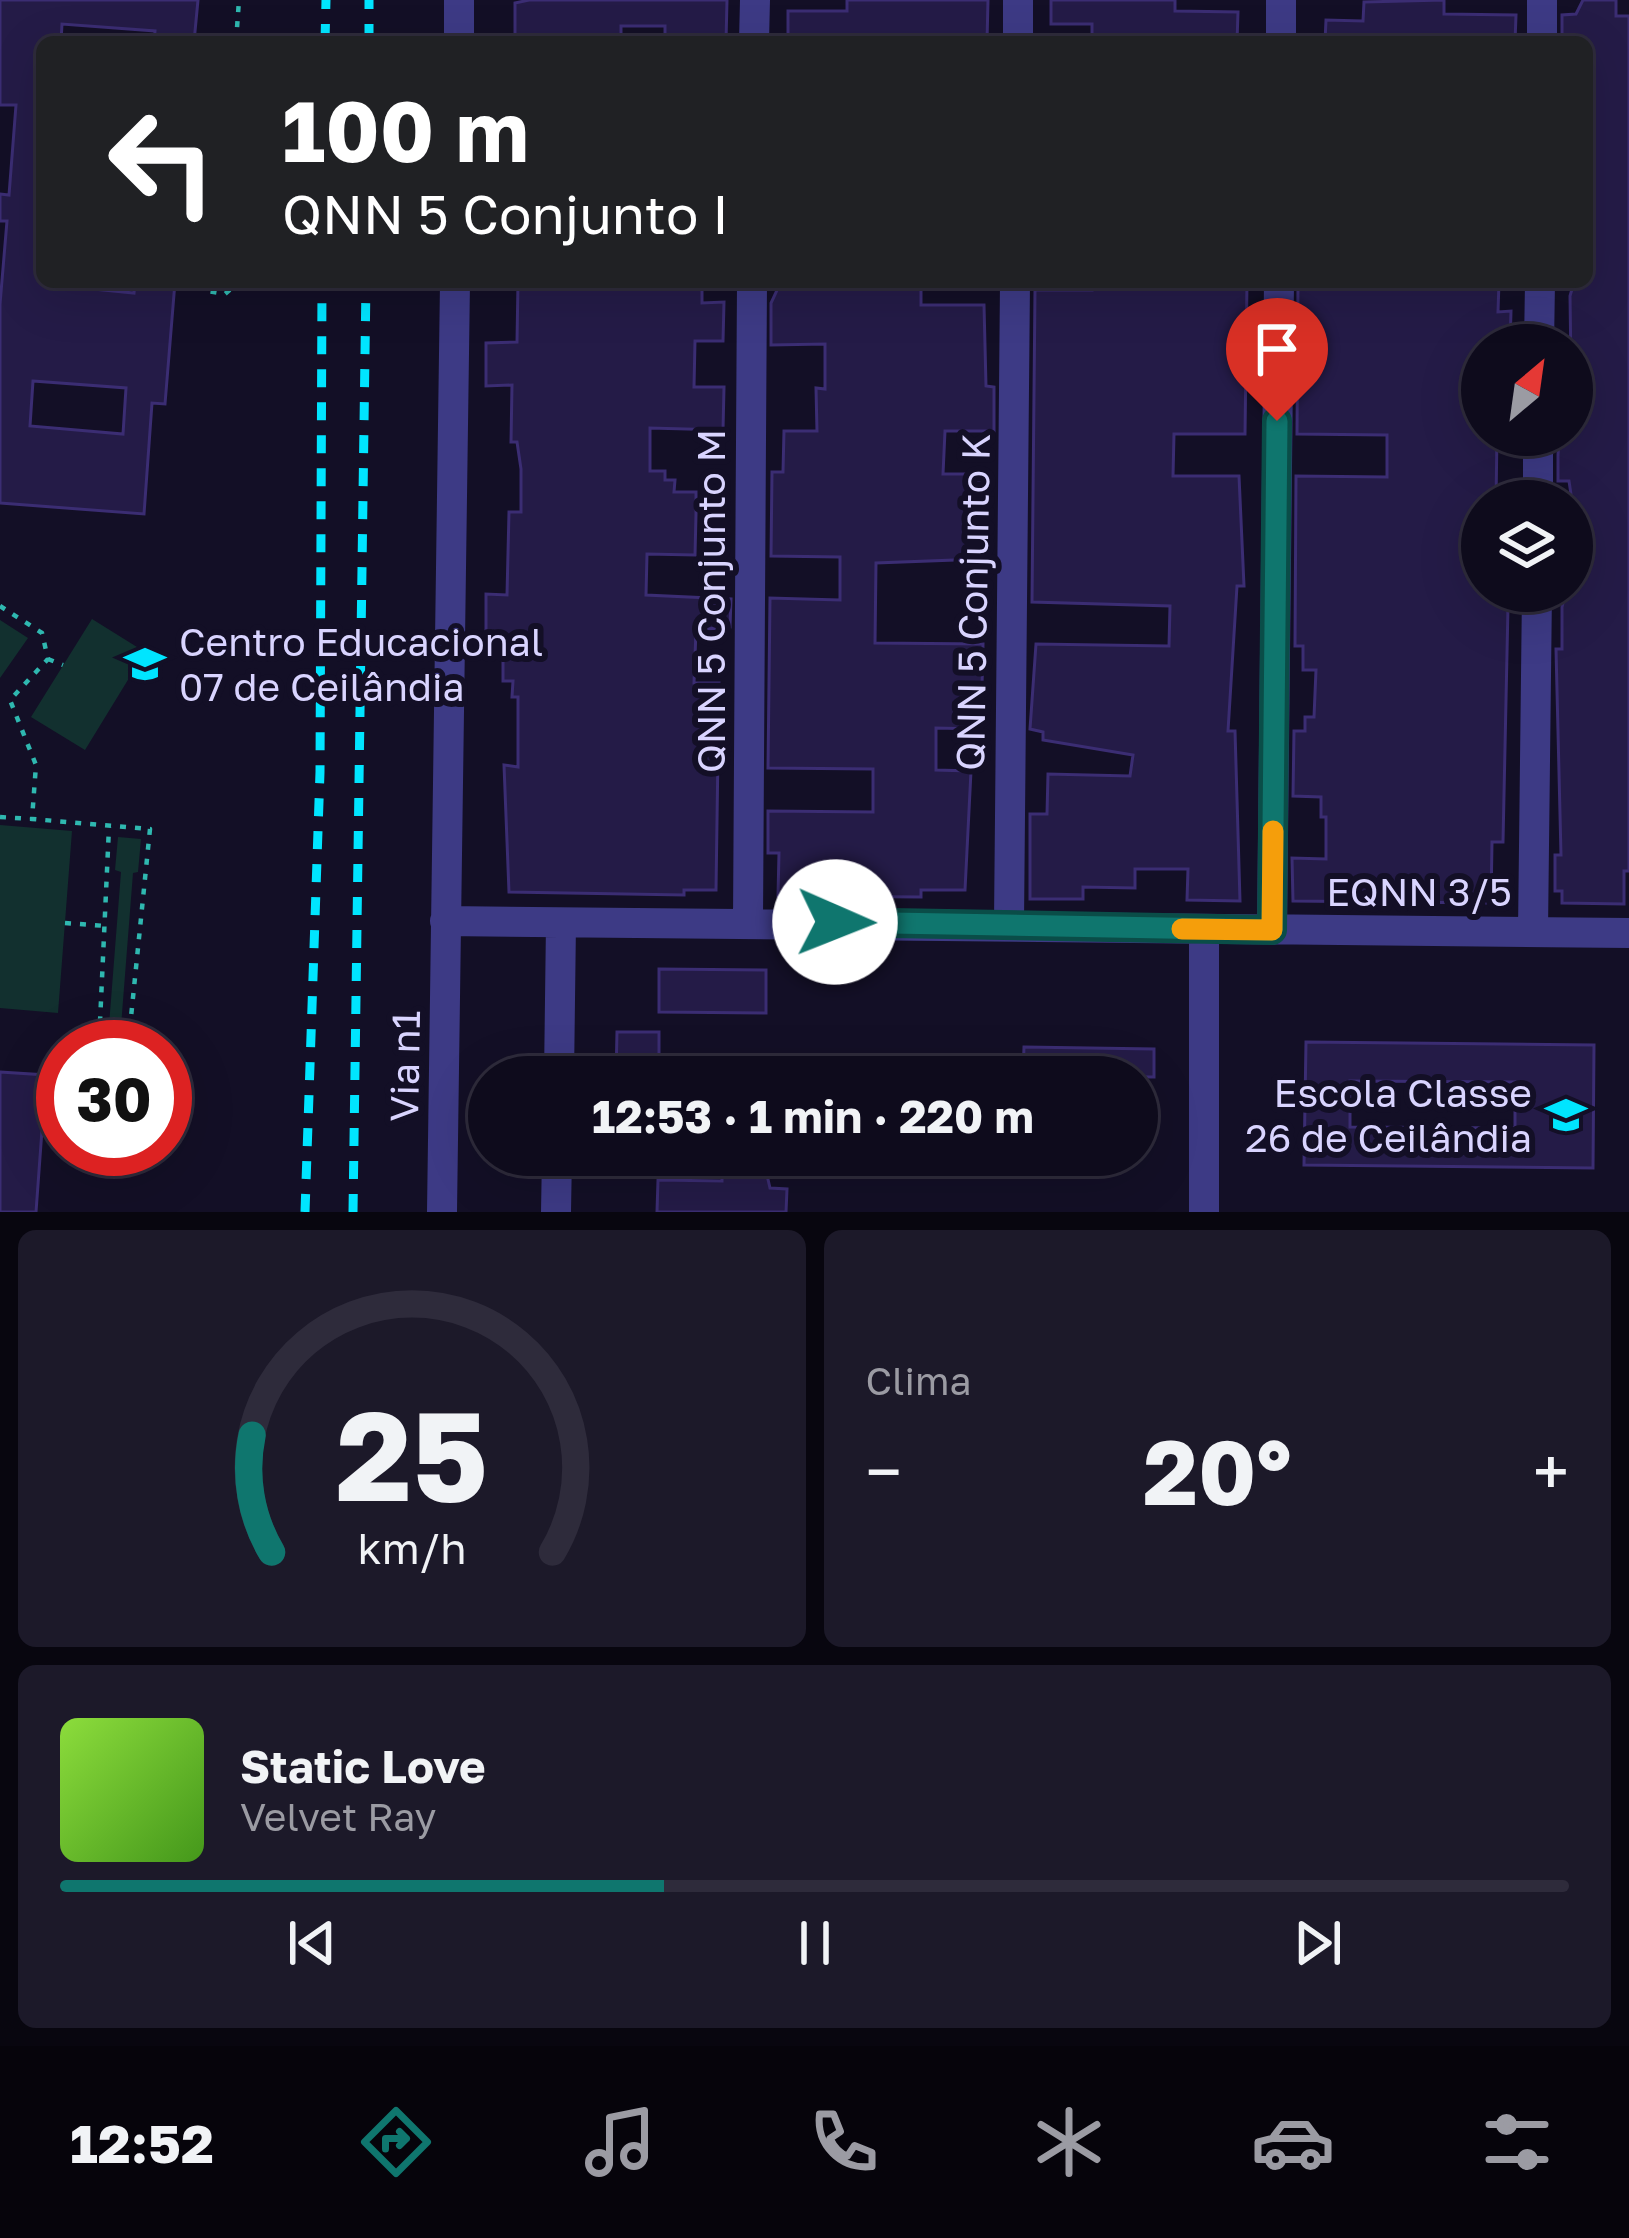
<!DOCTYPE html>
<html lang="pt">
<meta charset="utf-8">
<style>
body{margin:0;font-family:"Golos Text",sans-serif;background:#1c1929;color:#f1f3f6;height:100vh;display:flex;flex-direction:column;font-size:45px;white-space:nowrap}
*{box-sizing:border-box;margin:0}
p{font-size:39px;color:#9b9ba3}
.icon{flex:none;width:66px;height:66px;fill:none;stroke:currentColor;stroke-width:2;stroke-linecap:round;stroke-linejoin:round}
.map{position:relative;height:1212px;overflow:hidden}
.drawer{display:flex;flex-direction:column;gap:18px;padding:18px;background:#08060f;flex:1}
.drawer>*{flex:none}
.banner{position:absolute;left:36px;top:36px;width:1557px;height:252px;border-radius:18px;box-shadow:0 12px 48px #0002,0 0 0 3px #2e2b3b;background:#202124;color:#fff;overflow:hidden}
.needle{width:78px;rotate:29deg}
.controls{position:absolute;left:1461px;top:324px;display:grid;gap:24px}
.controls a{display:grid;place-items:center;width:132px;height:132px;border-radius:50%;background:#0e0b1c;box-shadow:0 12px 48px #0002,0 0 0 3px #2e2b3b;font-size:60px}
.speed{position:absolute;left:36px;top:1020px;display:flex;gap:24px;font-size:60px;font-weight:700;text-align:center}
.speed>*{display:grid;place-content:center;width:156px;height:156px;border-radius:50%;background:#0e0b1c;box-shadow:0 12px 48px #0002,0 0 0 3px #2e2b3b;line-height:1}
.speed .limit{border:18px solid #d22;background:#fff;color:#111}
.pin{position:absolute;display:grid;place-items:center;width:102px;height:102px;color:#fff;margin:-123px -51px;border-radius:50% 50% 50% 0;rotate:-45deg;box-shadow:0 0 12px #0007}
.pin .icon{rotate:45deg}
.me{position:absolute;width:132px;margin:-66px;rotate:91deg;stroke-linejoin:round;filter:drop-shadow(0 0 9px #0008)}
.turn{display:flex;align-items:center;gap:42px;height:252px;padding:0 48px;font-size:54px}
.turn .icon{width:156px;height:156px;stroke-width:2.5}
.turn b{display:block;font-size:84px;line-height:102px}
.big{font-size:90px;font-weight:700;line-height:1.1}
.drawer .tile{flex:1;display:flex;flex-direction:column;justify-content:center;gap:18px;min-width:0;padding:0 42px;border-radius:18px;background:#1c1929}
.drawer .dial{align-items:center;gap:0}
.dial svg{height:312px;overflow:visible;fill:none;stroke:#2e2b3b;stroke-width:7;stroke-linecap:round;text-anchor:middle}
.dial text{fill:#f1f3f6;stroke:none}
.song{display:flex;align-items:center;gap:36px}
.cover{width:144px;height:144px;border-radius:18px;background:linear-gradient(135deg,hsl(90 70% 55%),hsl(100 70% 35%))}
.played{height:12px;border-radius:6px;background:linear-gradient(90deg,#0f766e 40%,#2e2b3b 40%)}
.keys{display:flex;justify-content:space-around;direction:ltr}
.heat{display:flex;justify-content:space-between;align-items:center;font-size:66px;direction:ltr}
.drawer .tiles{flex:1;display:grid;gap:18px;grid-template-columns:1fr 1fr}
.tile:last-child{grid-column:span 2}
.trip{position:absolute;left:468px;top:1056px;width:690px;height:120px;border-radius:60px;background:#0e0b1c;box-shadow:0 12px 48px #0002,0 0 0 3px #2e2b3b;font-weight:700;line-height:120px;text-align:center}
.dock{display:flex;height:192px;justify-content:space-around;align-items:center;background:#06040b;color:#9b9ba3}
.dock .icon{width:84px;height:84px}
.dock .selected{color:#0f766e}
.dock b{font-size:54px;color:#f1f3f6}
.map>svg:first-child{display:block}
.green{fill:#12302f}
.building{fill:#241b47;stroke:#3b2d73;stroke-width:3;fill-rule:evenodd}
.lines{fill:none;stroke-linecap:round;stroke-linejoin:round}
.path{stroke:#2fb8b0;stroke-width:4.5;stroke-dasharray:6 9;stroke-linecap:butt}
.minor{stroke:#3d3a85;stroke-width:30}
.rail{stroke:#00e5ff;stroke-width:9;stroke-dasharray:18 15;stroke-linecap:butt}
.route-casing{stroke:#0a4d48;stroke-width:30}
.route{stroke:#0f766e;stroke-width:21}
.slow{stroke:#f59e0b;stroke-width:21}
.labels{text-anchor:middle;stroke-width:12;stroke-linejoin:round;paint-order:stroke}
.street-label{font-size:39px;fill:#d9d4ff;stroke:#130f26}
.poi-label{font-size:39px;fill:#d9d4ff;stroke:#130f26;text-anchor:start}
</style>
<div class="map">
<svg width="1629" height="1212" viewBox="0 0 1629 1212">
<rect width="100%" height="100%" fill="#130f26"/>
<path class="green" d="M92,619l53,33 -60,98 -54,-33z
M0,620l28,18 -28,40z
M0,825l72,6 -14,182 -58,-5z
M118,837l23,2 -3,33 -5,1 -13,166 -12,-1 13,-166 -6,-2z"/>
<path class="building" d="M0,0h198l-4,42h-40l1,-11 -93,-7 -1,18h-19v242l92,9 1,-11h40l-10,122 -13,-1 -8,111 -144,-11v-199l7,-83h-7v-27l9,1 7,-90h-16zM33,381l93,7 -3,46 -93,-8z
M529,0h198l-1,42h-61v-16h-44v16h-106v-39z
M847,0h141l-1,42h-199v-31h59z
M1051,0h124v11l63,1 -1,30h-145v-18h-41z
M1444,0v14l72,1 -1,27h-190l1,-22 37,1 1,-19z
M1583,0h33v16h13v855h-5v33l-62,-1v-12h-7v-36h6l-5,-206h6v-42l4,-16h6v-90l-3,-20h-11v-25l1,-21h13l-2,-139 4,-14h13v-240h-25v-27l14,-1z
M518,282h184v21l22,-1 -1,39h-28l-1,46h30l-1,43 -73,-2v43h15v9h10l-1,12h22v22l-1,41 -48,-1 -1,41 85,4 -1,28 -34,3 -2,53h25l-3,207h-32v5l-175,-3 -5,-127 14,2v-70h-6l1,-16h-10v-42h-17v-45l21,1 2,-83h12v-43l-4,-27h-6l1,-57 -26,1v-43l31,-1z
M839,282h68v6l14,1v16h63l2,81 8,1v44h-49l-2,43h42l-4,85 -105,4 -1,80 108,1 -2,85 -45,-1v42l35,1 -6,119h-44v7l-143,-1 1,-43h-11v-42l105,1v-43l-105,-1 2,-170 70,2v-43l-69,-1 1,-84h11l1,-41h33l-1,-43 9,1v-45l-54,1v-42l7,-15 61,1z
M1092,282h155l-2,152h-71l-1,42h66l5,110h-7l-9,145h7l5,170 -53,-1 1,-31h-53v19l-52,-1v12h-53v-85h17l1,-40 82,2 3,-21 -90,-15v-8l-13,-3 6,-85 133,2 1,-40 -138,-4 3,-312h57z
M1298,282h201l-1,30 13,-1 -1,34h-28v90h15l-1,66h-14v90h25l1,15 -5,236h-11l-1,61 -198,-2 -1,-43 34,1v-42h-5v-20l-28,-1 1,-65h11v-14h9l2,-47h-13v-24h-8l1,-170 91,1v-42l-90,-1z
M659,969l107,1v43l-107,-1z
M617,1032h42v45h-43z
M1306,1042l288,3 -1,123 -289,-3zM1350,1081l165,1v46l-165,-1z
M1024,1047l130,2v28l-131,-1z
M0,1072l46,3 -10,137h-36z
M722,1160l42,2 6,26 17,1 -1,23h-129l1,-32 64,1z"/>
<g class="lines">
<path class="path" d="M236,42l3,-42
M200,282l7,9 18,3 14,-12
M0,606l42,27 6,26 -38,41 26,65 -4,54 118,10 -22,218 -29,-3 10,-217
M48,659l15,6
M0,817l32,2
M65,923l41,3"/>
<path class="minor" d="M459,42v-42
M754,42l1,-42
M1018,42v-42
M1281,42v-42
M1542,42v-42
M1539,345l1,-63
M1538,501v-66
M445,921l1184,12
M748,921l4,-639
M1009,923l6,-641
M1272,930l7,-648
M1533,931l4,-340
M559,1077l2,-154
M442,1212l13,-930
M556,1212l1,-57
M1204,1212v-282"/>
<path class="rail" d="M325,42l1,-42
M369,42v-42
M305,1212l15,-440 2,-490
M353,1212l13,-930"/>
</g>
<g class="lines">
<g class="route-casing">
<path id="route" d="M835,922l437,8 5,-509"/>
</g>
<use href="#route" class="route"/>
<path class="slow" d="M1182,929l90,1 1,-99"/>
</g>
<defs>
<g id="school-bare" transform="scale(3.24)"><path d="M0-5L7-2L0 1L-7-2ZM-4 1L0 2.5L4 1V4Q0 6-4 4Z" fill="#00e5ff" stroke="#130f26" stroke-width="2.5" paint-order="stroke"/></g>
</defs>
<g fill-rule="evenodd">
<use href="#school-bare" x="145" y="664"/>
<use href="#school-bare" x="1566" y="1115"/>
</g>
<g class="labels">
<g class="street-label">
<text transform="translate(711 601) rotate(-90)" y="14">QNN 5 Conjunto M</text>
<text transform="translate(973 602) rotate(-89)" y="14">QNN 5 Conjunto K</text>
<text x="1419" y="906">EQNN 3/5</text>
<text transform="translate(405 1066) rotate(-89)" y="14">Via n1</text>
</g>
<g class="poi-label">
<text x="179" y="656">Centro Educacional<tspan x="179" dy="45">07 de Ceilândia</tspan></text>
<text x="1532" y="1107" text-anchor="end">Escola Classe<tspan x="1532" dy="45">26 de Ceilândia</tspan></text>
</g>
</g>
</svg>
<div class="controls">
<a><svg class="needle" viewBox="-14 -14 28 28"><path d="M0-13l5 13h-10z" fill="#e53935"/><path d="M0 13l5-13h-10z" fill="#9b9ba3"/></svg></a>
<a><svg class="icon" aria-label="layers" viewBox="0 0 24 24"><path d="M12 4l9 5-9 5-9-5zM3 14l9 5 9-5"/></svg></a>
</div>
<div class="speed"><div class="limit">30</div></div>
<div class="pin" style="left:1277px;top:421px;background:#d93025"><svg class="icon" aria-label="arrive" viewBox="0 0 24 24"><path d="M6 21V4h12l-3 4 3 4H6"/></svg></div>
<svg class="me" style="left:835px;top:922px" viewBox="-20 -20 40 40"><circle r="19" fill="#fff"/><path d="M0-13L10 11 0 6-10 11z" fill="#0f766e"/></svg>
<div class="trip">12:53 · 1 min · 220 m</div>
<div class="banner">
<div class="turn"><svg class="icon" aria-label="left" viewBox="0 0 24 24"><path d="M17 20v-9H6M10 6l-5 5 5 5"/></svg><div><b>100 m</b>QNN 5 Conjunto I</div></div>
</div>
</div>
<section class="drawer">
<div class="tiles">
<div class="tile dial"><svg viewBox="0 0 100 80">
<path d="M14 69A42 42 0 1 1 86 69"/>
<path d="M14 69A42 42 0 0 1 9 39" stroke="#0f766e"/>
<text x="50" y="56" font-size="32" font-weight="700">25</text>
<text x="50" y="72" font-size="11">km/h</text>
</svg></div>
<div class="tile"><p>Clima</p>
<div class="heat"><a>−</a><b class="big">20°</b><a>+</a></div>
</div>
<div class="tile">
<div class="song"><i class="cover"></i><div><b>Static Love</b><p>Velvet Ray</p></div></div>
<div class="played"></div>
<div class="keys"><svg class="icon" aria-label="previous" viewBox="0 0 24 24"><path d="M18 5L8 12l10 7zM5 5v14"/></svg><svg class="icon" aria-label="pause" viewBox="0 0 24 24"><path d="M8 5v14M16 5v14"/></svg><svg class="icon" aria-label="next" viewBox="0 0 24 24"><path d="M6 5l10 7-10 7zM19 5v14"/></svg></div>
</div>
</div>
</section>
<nav class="dock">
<b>12:52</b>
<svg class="icon selected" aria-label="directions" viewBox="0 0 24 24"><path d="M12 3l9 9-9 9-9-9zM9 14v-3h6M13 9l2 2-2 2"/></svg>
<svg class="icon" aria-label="music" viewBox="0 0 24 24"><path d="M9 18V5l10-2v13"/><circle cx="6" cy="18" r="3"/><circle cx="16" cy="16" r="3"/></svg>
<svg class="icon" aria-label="phone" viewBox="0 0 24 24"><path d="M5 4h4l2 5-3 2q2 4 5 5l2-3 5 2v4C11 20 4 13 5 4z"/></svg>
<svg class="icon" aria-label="climate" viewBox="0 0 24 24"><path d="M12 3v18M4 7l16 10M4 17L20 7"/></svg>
<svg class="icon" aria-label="car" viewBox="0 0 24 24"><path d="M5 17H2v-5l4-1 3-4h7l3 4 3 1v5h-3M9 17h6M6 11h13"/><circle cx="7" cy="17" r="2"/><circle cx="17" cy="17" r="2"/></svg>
<svg class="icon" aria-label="filters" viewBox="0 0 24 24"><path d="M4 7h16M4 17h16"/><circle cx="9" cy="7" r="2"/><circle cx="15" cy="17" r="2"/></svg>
</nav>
